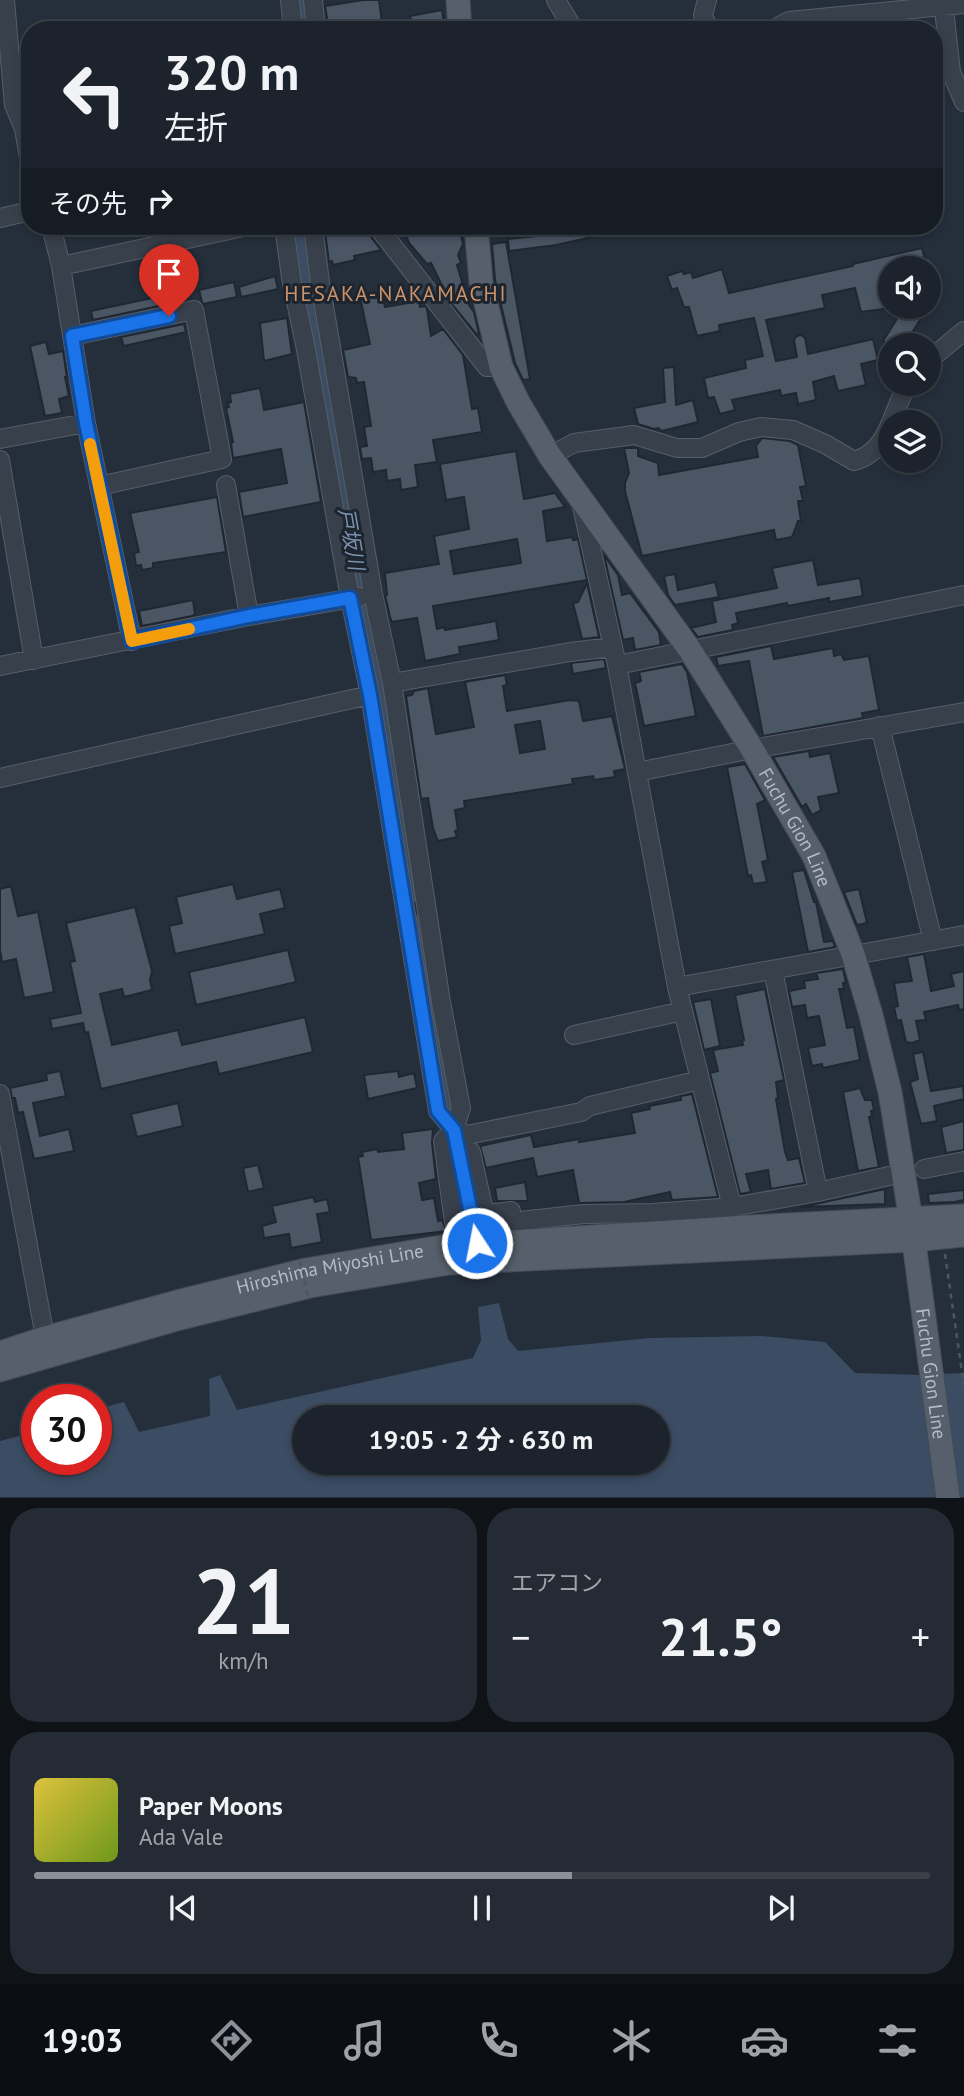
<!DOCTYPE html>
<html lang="ja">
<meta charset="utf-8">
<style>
body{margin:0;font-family:"PT Sans","Noto Sans JP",sans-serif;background:#252b34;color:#f1f3f6;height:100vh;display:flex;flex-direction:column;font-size:26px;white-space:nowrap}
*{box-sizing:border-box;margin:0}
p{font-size:23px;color:#a0a4a9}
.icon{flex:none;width:38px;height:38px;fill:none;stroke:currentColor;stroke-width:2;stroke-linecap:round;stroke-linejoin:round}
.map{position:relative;height:1498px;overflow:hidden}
.side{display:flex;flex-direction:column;gap:10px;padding:10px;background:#0f1318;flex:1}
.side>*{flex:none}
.top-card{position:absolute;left:21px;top:21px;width:922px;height:214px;border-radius:28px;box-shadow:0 4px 10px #0003,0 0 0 2px #3a4048;background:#1c232c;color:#f1f3f6;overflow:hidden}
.buttons{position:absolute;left:878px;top:256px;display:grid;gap:14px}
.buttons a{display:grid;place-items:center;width:63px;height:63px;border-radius:50%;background:#1c232c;box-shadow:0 4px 10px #0003,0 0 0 2px #3a4048;font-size:35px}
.speed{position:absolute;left:21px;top:1384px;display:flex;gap:14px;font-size:35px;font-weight:700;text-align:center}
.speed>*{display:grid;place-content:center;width:91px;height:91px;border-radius:50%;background:#1c232c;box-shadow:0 4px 10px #0003,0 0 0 2px #3a4048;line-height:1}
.speed .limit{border:10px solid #d22;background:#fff;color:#111}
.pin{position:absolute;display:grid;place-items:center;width:60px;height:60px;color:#fff;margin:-72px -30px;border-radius:50% 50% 50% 0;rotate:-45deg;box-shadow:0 0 7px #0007}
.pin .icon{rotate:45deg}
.me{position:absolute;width:77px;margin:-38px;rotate:349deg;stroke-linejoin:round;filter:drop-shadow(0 0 5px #0008)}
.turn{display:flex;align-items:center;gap:24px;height:147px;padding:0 28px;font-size:32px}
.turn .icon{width:91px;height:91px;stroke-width:2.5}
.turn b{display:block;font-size:49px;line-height:60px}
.then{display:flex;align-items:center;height:66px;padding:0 28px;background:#0003;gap:14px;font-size:26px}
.big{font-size:52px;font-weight:700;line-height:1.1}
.side .tile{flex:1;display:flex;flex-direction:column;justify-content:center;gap:10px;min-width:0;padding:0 24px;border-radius:28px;background:#252b34}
.side .dial{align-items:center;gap:0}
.dial b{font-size:91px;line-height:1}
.song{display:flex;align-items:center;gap:21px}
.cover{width:84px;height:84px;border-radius:10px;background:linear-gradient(135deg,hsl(50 70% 55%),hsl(80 70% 35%))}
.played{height:7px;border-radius:4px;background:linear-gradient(90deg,#8c9099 60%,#3a4048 60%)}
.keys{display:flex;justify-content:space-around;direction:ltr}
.heat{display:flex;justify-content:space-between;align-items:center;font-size:38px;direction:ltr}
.side .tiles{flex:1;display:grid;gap:10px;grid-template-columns:1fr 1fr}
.tile:last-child{grid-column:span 2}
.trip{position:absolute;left:292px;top:1405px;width:378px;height:70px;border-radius:35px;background:#1c232c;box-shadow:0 4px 10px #0003,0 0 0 2px #3a4048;font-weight:700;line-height:70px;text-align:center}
.dock{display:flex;height:112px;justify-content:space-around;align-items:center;background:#0b0e12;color:#a0a4a9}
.dock .icon{width:49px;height:49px}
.dock .active{color:#8c9099}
.dock b{font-size:32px;color:#f1f3f6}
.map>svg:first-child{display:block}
.water{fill:#3b4c63;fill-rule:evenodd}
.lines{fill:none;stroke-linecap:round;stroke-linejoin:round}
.river{stroke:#3b4c63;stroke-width:24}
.building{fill:#4b5665;stroke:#1f2732;stroke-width:2;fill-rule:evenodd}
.minor-casing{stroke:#565e69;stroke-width:20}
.major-casing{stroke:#444c57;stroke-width:25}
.path{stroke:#46595b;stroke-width:2.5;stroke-dasharray:5 5;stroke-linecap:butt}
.minor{stroke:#38404b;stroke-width:18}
.major{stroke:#565f6b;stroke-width:23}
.path-bridge{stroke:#46595b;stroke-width:2.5;stroke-dasharray:5 5;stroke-linecap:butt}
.route-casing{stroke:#114b97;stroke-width:18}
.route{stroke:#1a73e8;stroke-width:12}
.slow{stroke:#f59e0b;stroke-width:12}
.labels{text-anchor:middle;stroke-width:6;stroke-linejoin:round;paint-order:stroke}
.street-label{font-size:19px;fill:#b4bbc7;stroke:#1d2530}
.neighbourhood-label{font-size:21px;letter-spacing:2px;fill:#cd9268;stroke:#1d2530}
.water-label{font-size:21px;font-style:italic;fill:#7d92ac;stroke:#1d2530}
</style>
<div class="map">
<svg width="964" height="1498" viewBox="0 0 964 1498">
<rect width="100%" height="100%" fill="#252f3b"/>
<path class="water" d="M499,1303l9,36 10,12 132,-13 111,-2 64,6 30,31 65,2 44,-2v124h-964v-56l23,-6 7,21 7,-2v6h59v-29l9,-24 19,-5 15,30 71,-16 -1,-37 11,-4 17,35 236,-52 8,-18 -3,-33zM304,1418h354v45h-354z"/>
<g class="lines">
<path class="river" d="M300,0l3,30
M298,226l10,78 32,154 54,322 22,110
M421,926l10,90 18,84"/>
</g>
<path class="building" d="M363,0h16l4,30h-54l-4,-24z
M442,10l3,20h-32l-3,-14z
M358,226h8l2,7 13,17 -27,6 1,4 -22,5 -1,-4 -3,1 -4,-30z
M403,226h54l2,2 4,16 -5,11 3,8 -4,2 12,40 5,7 5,22 -2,1 -27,-33 -19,-39 -4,1 -18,-21z
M534,226h56l2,11 -36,8 -47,6 -1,-12 28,-3z
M506,242l24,137 -7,1 -8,-17 -20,-83 -3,-36z
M922,248l5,20h-36v40l-30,4 -6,-24 -33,7 3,13 -59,12 10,41 21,-4 -3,-17 3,-4 4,-1 4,3 3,16 65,-15 5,21 -17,4 5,21 -28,6 -4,-15 -21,6 3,18 -18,4 -2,-11 -15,3 -1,-6 -48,10 3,10 -15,4 -6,-17 -6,1 -4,-20 42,-10 -1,-8 18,-4 -9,-38 -35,7 1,6 -23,5 -8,-29h-5l-7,-19 -5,2 -5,-14 15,-5 2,3 7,-2 2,6 29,-9 7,24 124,-27v-2z
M275,276l3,13 -37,8 -2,-10z
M234,282l3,15 -34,7 -1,-2 -3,-12z
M382,292l3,15 34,-6 1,6 5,-1 2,3 4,27 12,-7 20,26 9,54 6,-1 4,24 -49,8 4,22 -22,3 3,22 -17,3 -1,-11 -13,2 -1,-11 -13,2 -2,-14 -9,1 -2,-12 7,-1 -3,-19 7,-1 -7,-44 -7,1 -1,-5 -8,-1 -5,-27 27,-6 -10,-47z
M171,294l2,9 -80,17 -2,-9z
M905,306h24l-25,39h-15l-6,-4z
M287,318l5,36 -28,7 -4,-38z
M184,324l2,8 -62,14 -1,-2 -2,-7z
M46,342l3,12 14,-3 4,26h-2l4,19 -10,3 3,14 -17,3 -15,-70z
M674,367l2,38 17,-5 5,22 -36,9 -4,-3 -4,1 -16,-5 -4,-16 31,-6 -2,-34z
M260,388l4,22 40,-8 17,100 -78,15 -4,-25 48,-9 -6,-34 -48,9 -2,-15 2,-1 -7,-34 3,-1 -1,-4 3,-1 -1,-8z
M762,438l28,3 8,4 8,41 -6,1 3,14h-5l3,20h-3l-6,16 -16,3 -2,-10 -132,26 -17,-65v-8l4,-10 -5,-25h14v8l20,7 1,12 99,-18 -2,-11z
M516,451l8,48 31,-6 10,14 -22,4 4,30 25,-4 1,3 5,-1 9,41 -154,26 4,23 7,-2 1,3 51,-9 3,19 -40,7 1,7 -35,7 -8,-43 -25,4 -2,-5 -5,-22h2l-2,-22 54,-9 -5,-28 35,-7 -5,-32 -18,3 -6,-36zM517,539l4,24 -67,11 -4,-23z
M217,497l9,55 -73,11v5l-11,2 -1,-5 -5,1 -2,-13 5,-1 -9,-39z
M604,555l14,20 4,20 8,-2 29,39 2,13 -26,5 -2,-12 -10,2z
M813,560l5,25 42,-7 3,18 -34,6v-4l-41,8 -1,-3 -51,10 2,10 -6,2 1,5 -35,7 -7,-9 25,-6 -4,-21 65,-13 -5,-20z
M675,574l3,16 37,-8 4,15 -44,8 -7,-10 -4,-19z
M587,583l12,54 -17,2 -9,-36 5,-1z
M193,600l2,14 -3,2 -50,10 -3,-15z
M771,646l3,13 59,-11 1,8 7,-2 3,6 25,-4 10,54 -17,3 1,5 -100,18 -14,-75 -31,5 -2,-9z
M604,659l2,9 -33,6 -2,-11z
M682,664l5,8 9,44 -52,10 -9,-43 6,-2 -2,-9z
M505,675l2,10 -4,1 4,25 63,-11 9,1 4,20 29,-5 13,53 -11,2 1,6 -21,3 -1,-4 -21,3 1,5 -109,17 1,7 -10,2 3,20 -3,1 2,6 -19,4 -5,-13 -5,-30 -7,1 -15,-103 6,-1 2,-4 14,-3 8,46 38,-7 -9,-45zM540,721l5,28 -25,4 -5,-28z
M809,751l1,6 20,-4 9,40 -21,4 3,13 -9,5 -6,-11 -4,3 -29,-50z
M745,764l20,36 -8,4 11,56 -6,2 5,20 -14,2 -2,-9 -3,1 -21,-109z
M804,870l10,32h2l8,40 9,-1 2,6 -27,5 -16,-80z
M233,884l4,15 43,-10 5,19 -25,6 5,20 -90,20 -6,-28 13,-3 -6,-26z
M11,886l7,30 20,-4 16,80 -30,6 -8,-39 -14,3 -2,-12v-61z
M859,889l8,34 -10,2 -13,-33z
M135,907l17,64 -2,9 2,10 -28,7 -2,-8 -22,5 12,51 66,-15 4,15 123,-28 8,35 -94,22 -3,-12 -115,27 -13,-57 -3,1 -2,-10 -31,6 -2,-10 31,-6 -11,-51 5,-1 -9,-38z
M288,950l8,32 -100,23 -7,-33z
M924,954l7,37 23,-5 -3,-12 13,-3v38l-5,1 -1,-5 -34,7 2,8 -10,1 4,19 -8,3 -6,-1 -5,-22 -4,1 -3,-14 4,-1 -4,-23 18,-2 -5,-24z
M843,969l3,14h-3l1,6h-5l8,39 7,-1 6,33 -37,8 -1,-4 -10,2 -4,-18 17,-3 -6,-29 -12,2 -2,-13 -13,2 -3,-16 16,-3 -1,-7 14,-2 -2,-6z
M765,989l19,91 -8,2 2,16 -2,1 9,53 3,8 11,-2 6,25 -34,6 -3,-19 -22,4 5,18 -11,2 -30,-121 8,-2 -5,-21 30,-5 -1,-4 2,-1 -9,-45z
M711,999l9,47 -16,4 -11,-48z
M923,1052l8,39 32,-5 1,13 -30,7 3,15 -16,3 -11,-42 8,-3 -5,-25z
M60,1071l6,25 -33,7 7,33 29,-7 5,22 -40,8 -11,-47 -5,1 -3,-15h-3l-2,-10 37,-8 -1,-6z
M398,1071l1,6 15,-4 3,15 -49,11 -4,-24z
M860,1088l5,12h7l2,10 -3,1 1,5 -3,1 10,50 -21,4 -15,-79z
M692,1094l26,103 -46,3 -2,-8 -46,10 -45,1 -6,-33 -36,7 -4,-19 -47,10 -6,-22 51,-11 3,12 45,-8v3l56,-9 -4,-20 19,-4 -1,-3 32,-6v-4z
M178,1103l5,23 -46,11 -6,-23z
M964,1121v29l-18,3 -5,-26z
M433,1129l-1,14 4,36 -17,4 3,17 12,-2 4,23 4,-1 5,11 -76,9 -13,-83 5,-1 -1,-4 15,-3 1,3 26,-3 -2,-16z
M258,1165l6,23 -16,4 -5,-24z
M525,1182l3,19h-31l-2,-13z
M885,1189v15l-85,3 20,-4z
M964,1190v10l-10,2 -25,1 -1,-9z
M313,1197l2,5 12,-3 3,13 -13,2 5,28 -31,6 -2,-14 -25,4 -2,-12 14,-4 -4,-16z"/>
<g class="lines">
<g class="minor-casing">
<path id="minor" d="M5,0l9,105 10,24 6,34
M290,0l3,30
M313,0l3,30
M556,0l18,30
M707,0l-4,15 6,15
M943,0l8,72 13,30
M772,30l17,-9 175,-17
M0,218l30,-7
M51,226l10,40 25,157 46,218
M284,226l7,52 14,66 45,254 20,97 68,416 16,19 13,5 114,-23 9,-6 110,-26
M313,226l7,57 53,311 19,89 49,319 20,106 -7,22 -11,11 11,81
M377,226l110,141h14
M61,266l187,-40
M72,336l122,-26 28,149 -123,27
M929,360l35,-29
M0,439l86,-16
M550,456l24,-13 60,-8 43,13h25l37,-16 22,-5 32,3 32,14 29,17c35,-9 38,-50 54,-78
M0,460l34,200
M226,485l23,131
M581,502l36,163 60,322 55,220
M617,665l347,-70
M0,666l249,-50 110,-19
M392,683l178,-31 43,-5
M880,726l53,215
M637,772l115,-23 212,-37
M0,778l370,-83
M773,970l45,222
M677,987l287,-52
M574,1035l109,-24
M0,1094l47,254
M454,1130l22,106
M471,1152l12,55 6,7 22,-3
M924,1169l40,-8
M474,1226l110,-12 69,-1 79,-6 86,-15 71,-16"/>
</g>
<g class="major-casing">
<g id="major">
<path d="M458,0l2,30"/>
<path id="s1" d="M476,226l5,56 20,85 17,35 32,54 140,194 62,99 62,107 39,98 18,61 19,77 21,128 37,278"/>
<path id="s2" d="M0,1353l45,-15 132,-36 129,-32 141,-24 302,-19 215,-11"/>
<path d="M0,1370l180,-52 130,-32 139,-23 464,-23 51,-5"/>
</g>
</g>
<path class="path" d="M945,1254l19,132"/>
<use href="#minor" class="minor"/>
<use href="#major" class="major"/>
<path class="path-bridge" d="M300,1261l8,37h2"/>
</g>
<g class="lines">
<g class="route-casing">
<path id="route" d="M169,316l-97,20 14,87 46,218 117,-25 101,-18 20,97 68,416 16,19 23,113"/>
</g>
<use href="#route" class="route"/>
<path class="slow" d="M90,444l42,197 57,-12"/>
</g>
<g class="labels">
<g class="street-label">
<text dy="7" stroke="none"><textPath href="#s1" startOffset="691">Fuchu Gion Line</textPath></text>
<text dy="7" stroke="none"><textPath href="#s2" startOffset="341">Hiroshima Miyoshi Line</textPath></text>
<text dy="7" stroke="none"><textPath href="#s1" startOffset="1258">Fuchu Gion Line</textPath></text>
</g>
<g class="neighbourhood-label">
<text x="396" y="301">HESAKA-NAKAMACHI</text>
</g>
<g class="water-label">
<text transform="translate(351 539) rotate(80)" y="7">戸坂川</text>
</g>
</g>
</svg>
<div class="buttons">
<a><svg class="icon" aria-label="sound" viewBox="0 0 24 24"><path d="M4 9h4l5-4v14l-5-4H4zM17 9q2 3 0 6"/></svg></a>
<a><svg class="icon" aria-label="search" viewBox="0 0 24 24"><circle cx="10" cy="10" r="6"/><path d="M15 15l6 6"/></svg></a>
<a><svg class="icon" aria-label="layers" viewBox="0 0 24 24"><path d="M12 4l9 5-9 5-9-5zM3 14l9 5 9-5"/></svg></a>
</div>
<div class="speed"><div class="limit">30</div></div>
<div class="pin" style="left:169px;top:316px;background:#d93025"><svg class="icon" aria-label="arrive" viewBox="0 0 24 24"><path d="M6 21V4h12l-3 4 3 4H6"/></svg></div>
<svg class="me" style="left:477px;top:1243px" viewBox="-20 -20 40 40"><circle r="17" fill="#1a73e8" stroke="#fff" stroke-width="3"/><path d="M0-11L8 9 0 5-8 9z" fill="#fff"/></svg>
<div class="trip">19:05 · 2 分 · 630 m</div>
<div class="top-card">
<div class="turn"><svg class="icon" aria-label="left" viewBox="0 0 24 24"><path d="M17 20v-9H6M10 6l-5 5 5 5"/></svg><div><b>320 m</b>左折</div></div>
<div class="then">その先<svg class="icon" aria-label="right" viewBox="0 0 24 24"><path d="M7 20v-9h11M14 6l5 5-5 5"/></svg></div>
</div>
</div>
<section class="side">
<div class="tiles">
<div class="tile dial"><b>21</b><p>km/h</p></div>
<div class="tile"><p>エアコン</p>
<div class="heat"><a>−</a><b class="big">21.5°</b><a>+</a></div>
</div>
<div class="tile">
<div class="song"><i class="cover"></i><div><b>Paper Moons</b><p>Ada Vale</p></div></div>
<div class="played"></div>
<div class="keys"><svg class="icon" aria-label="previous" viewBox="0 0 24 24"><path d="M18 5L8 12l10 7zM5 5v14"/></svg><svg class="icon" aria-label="pause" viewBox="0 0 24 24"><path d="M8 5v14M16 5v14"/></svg><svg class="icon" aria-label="next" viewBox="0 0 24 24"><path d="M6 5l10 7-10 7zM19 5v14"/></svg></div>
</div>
</div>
</section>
<nav class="dock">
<b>19:03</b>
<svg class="icon active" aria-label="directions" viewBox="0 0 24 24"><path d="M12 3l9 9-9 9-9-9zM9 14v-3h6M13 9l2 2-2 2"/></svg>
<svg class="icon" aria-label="music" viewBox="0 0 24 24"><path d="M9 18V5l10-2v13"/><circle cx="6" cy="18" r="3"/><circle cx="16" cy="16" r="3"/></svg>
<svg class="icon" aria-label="phone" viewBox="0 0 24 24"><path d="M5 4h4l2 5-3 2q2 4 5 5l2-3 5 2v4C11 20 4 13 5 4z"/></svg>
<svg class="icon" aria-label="climate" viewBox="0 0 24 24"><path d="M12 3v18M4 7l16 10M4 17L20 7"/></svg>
<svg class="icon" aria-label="car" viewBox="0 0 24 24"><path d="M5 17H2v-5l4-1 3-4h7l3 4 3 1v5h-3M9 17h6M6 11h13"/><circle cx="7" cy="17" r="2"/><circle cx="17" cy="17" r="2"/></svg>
<svg class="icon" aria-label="filters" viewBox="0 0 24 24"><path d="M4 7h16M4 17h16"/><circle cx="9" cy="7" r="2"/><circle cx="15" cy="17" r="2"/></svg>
</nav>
